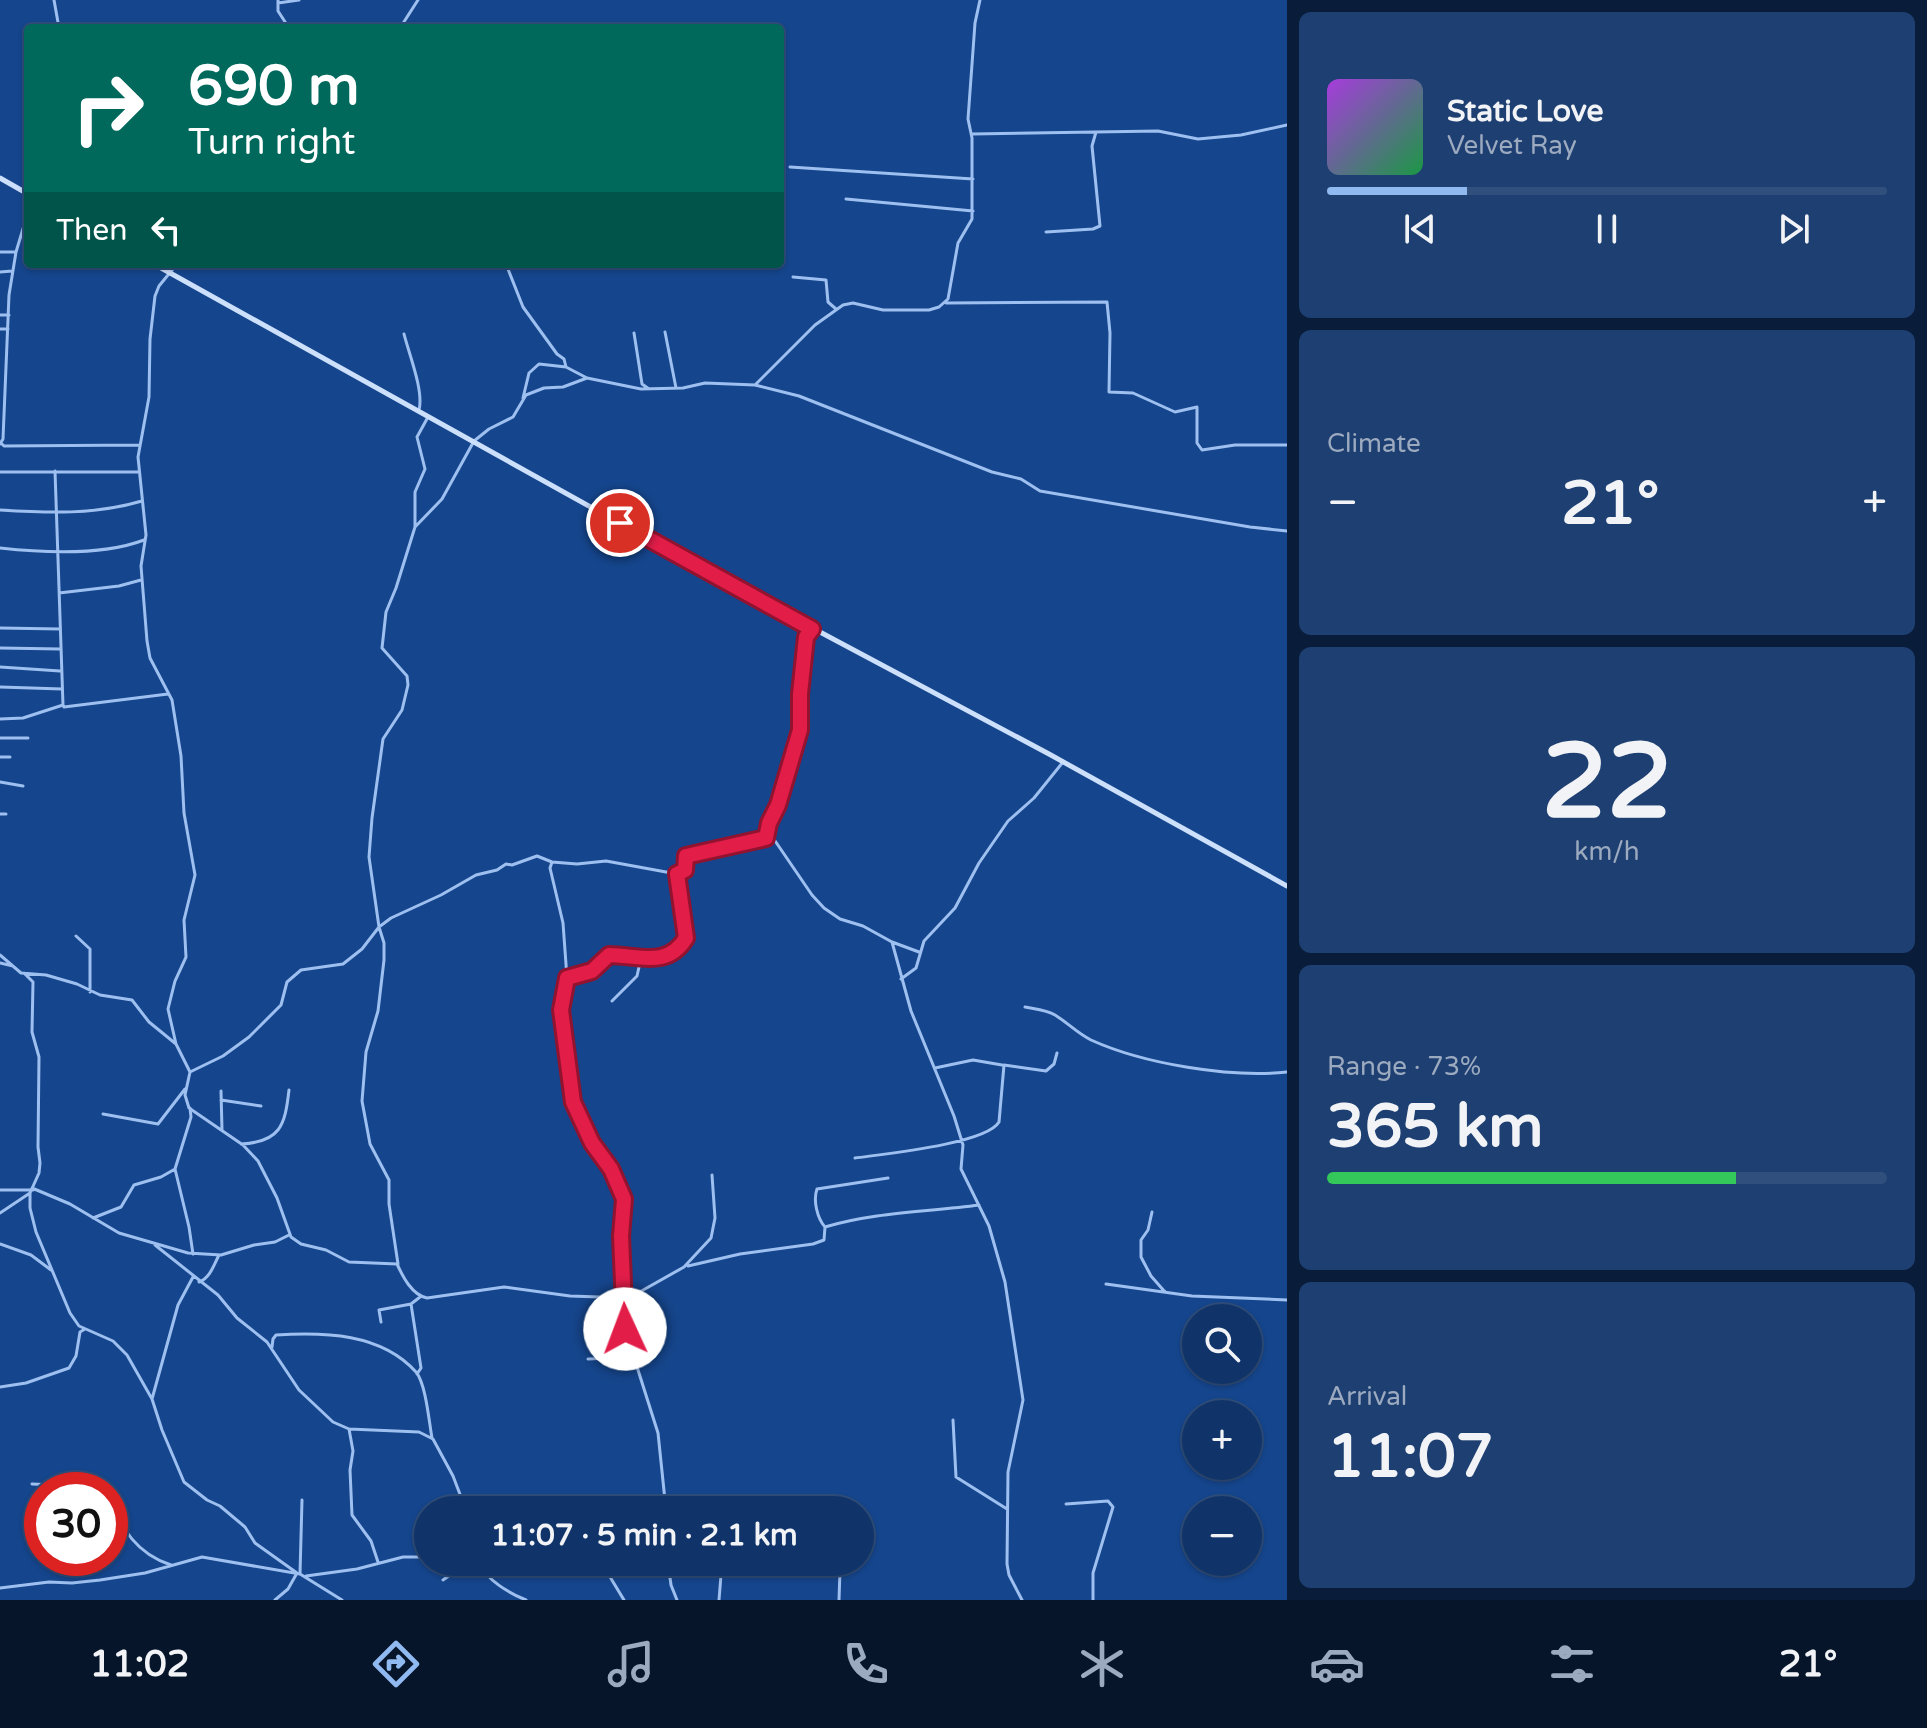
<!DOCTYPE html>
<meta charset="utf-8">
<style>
body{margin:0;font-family:"Varela Round",sans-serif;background:#1e3f71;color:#f1f3f6;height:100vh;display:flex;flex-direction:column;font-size:30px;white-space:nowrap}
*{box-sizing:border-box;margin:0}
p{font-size:26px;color:#9caac0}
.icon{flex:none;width:44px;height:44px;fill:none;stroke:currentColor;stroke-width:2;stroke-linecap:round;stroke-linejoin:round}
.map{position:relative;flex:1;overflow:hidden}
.details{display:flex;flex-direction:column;gap:12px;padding:12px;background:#091d3a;width:640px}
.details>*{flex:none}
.banner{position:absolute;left:24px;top:24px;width:760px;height:244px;border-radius:8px;box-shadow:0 2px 6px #0004,0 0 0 2px #304f7d;background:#00695c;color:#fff;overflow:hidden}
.controls{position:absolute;left:1182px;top:1304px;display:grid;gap:16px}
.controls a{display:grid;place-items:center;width:80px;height:80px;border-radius:50%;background:#103469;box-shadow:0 2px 6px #0004,0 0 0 2px #304f7d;font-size:40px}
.speed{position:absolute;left:24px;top:1472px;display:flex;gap:16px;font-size:40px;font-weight:700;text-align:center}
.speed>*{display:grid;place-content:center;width:104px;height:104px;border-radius:50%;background:#103469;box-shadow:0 2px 6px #0004,0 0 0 2px #304f7d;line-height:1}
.speed .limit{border:12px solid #d22;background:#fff;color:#111}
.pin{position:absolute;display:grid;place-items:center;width:68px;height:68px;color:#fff;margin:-34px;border:4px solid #fff;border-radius:50%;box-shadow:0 2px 8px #0007}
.me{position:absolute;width:88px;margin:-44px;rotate:358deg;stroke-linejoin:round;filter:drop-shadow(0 0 6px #0008)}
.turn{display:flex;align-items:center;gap:28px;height:168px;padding:0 32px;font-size:36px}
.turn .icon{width:104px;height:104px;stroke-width:2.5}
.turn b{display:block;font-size:56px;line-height:68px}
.then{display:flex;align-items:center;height:76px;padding:0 32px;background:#0003;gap:16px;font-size:30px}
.big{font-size:60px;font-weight:700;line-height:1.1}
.details .widget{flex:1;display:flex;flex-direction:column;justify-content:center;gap:12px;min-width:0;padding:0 28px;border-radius:12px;background:#1e3f71}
.details .dial{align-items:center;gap:0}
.dial b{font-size:104px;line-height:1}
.song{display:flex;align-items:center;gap:24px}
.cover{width:96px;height:96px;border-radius:12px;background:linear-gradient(135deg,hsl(280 70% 55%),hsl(140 70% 35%))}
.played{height:8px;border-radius:4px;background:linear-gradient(90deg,#90b9f0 25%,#304f7d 25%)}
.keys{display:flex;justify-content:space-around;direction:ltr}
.heat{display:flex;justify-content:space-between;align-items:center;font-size:44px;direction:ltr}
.charge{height:12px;border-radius:6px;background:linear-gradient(90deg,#34c759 73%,#304f7d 0)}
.trip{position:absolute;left:414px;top:1496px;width:460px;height:80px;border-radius:40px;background:#103469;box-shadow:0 2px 6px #0004,0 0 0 2px #304f7d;font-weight:700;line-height:80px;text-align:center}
.dock{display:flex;height:128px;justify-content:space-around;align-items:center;background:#06152a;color:#9caac0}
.dock .icon{width:56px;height:56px}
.dock .active{color:#90b9f0}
.dock b{font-size:36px;color:#f1f3f6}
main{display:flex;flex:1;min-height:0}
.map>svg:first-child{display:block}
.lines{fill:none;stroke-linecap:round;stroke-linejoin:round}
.street{stroke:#9ec0f0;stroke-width:3}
.secondary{stroke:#ccdffb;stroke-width:5}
.route-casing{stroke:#92132f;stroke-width:20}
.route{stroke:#e11d48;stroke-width:14}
</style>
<main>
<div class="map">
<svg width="1287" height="1600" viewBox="0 0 1287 1600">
<rect width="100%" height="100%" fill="#15458c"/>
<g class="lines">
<path class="street" d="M54,0l5,28
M278,0v11l11,17
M278,3l21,-3
M400,28l18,-28
M972,134l186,-3 40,8 43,-4 46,-10
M790,167l183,12
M846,199l127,12
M1046,232l47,-3 7,-3 -8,-80 4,-14
M0,252h16
M177,264l-18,22 -4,10 -5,43 -1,58 -11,60 8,78 -5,31 6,75 3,17 22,42 9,56 3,57 11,62 -11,45 2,37 -11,24 -7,28 8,35 14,28 -5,23 4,13 54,37 15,16 19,37 14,39 10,7 25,6 23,12 48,2c6,13 15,31 30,34l77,-11 66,9 59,2 55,-31 27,-29 4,-20 -3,-43
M506,264l17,43 34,47 7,5 2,8
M0,272l12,-1
M793,277l33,3 2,22 8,7
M946,303l161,-1 3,31 -1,59 24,1 42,19 22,-5v36l5,7 33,-5h52
M0,315h9
M0,329h8
M665,332l11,56
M634,333l8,51 7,5
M404,334c5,20 20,57 15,76
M755,385l60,-60 28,-20 10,-2 30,7h46l10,-3 9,-8 10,-56 14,-24v-81l-4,-19 7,-96 5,-23
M523,398l6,-25 10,-9 27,3 21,11 54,11 42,-1 22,-5 50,2 44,11 193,76 29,7 19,12 210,36 37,4
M1,443l3,3 135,-1
M0,444l3,-5 6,-144 7,-43 12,-40
M55,471l8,234
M0,472h138
M0,510c48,3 95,5 142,-9
M415,527v-35l10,-23 -8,-32 11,-20
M0,548c45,5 102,8 144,-8
M59,593l60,-7 22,-6
M0,628l60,1
M0,648l60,1
M0,667l60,4
M0,687l62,2
M0,719l23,-1 40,-13 1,2 104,-13
M0,738h28
M0,757h10
M0,782l23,4
M0,814h6
M769,832l43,63 12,13 16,11 23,7 29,16 27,10
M552,862l-2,6 13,55 4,55 -6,32 12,92 19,41 19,26 13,30 -3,37 4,93 33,104 8,77
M76,936l14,13v43
M892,942l19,69 43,105 9,29 -2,24 28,57 16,56 18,118 -15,72 -1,92 2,11 13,25
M0,955l21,18 25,2 31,9 23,11 32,5 17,22 27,22
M0,963l13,3
M24,973l9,9 -1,50 7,25 -1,90 2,16 -1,10 -9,20v15l6,24 34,81 9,13 34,15 14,14 25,44 10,31 22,52 23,18 13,6 25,21 10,16 42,30 -9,16 -13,11
M567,977l25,-6 17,-16c25,0 70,16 77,-22l-9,-59
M901,979l15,-11 8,-27 31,-33 24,-45 29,-42 26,-23 29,-36
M612,1001l25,-25 4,-18
M1025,1007c10,2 22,3 30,8 13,8 22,18 36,25 53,24 139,38 196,32
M935,1068l38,-8 29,5
M190,1072l33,-16 26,-19 32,-32 6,-23 14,-12 42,-6 19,-15 17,-22 12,-9 50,-23 35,-20 21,-5 9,-6 6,1 25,-9 15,6 25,2 29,-3 71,13 8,-4 3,-15 78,-17 3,-15 9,-18 22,-75v-36l6,-57 6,-8
M221,1091l1,39
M221,1100l40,6
M103,1114l55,10 27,-35
M241,1144c39,-2 44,-18 48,-54
M855,1158c28,-4 131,-14 144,-36l5,-57 42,6 8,-7 3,-11
M175,1169l14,58 4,27
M32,1188l38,16 49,29 69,20 33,2 33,-10 21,-3 14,-7
M0,1190h33
M1152,1212l-4,18 -7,10v17l10,19 14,16
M0,1213l30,-20
M93,1218l28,-11 13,-22 27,-8 14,-8 16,-52 -1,-9
M825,1227c-8,-9 -12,-27 -8,-38l71,-11
M0,1244l31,11 20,15
M155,1245l63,50 19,23 30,24 32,48 34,32 16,7 70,3 14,7 20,37 13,34
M398,1264l-9,-60v-24l-19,-36 -8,-43 4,-49 12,-41 6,-51v-17l-5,-16 -10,-70 3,-39 11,-79 19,-29 6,-25 -1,-9 -25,-28 4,-36 10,-24 19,-61 27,-28 32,-58 15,-12 24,-12 13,-22 18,-7 19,-1 24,-9
M688,1266l52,-12 73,-10 11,-4 1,-13c50,-15 102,-15 154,-22
M199,1282c11,-4 15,-17 20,-27
M1106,1284l86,12 95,4
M381,1322l-2,-12 32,-6
M272,1347l1,-8 3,-4c48,-3 105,-2 140,37 10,12 13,50 16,66
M588,1359l44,-2
M417,1374l4,-6 -10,-64 9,-7
M0,1387l26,-4 43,-15 7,-12 4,-24 5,-3
M152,1399l26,-94 15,-28
M953,1420l3,57 51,32
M349,1429l4,22 -3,19 2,45 19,26 7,21
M32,1484l24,1 6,5
M110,1497c11,32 27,57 61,68
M1066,1504l42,-3 5,6 -20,66v27
M462,1562l13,7 7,1
M479,1562c7,18 30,31 47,38
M668,1562l3,23 6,15
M604,1567l20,33
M644,1570l18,3 7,4
M300,1574l2,-74
M306,1576l51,-7 46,-12h25
M443,1580l23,-16
M0,1588l49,-6 23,1 28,-3 45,-7 57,-16 98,17 42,26
M719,1600l2,-25
M839,1600l1,-30"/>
<path class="secondary" d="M0,178l28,16
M154,264l557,310 338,180 238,132"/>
</g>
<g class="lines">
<g class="route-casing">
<path id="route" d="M620,523l192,106 -6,8 -6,57v36l-22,75 -9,18 -3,15 -80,18 -1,14 -8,4 9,64c-19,31 -48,17 -77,17l-17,16 -25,7 -6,32 12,92 19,41 19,26 13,30 -3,37 4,93"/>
</g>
<use href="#route" class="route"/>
</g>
</svg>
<div class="controls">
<a><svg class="icon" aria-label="search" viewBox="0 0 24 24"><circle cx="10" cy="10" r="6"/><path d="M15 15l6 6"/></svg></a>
<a>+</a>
<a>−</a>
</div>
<div class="speed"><div class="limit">30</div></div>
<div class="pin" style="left:620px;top:523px;background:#d93025"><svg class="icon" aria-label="arrive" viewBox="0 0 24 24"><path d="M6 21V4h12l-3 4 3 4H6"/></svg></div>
<svg class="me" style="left:625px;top:1329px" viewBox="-20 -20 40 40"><circle r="19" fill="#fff"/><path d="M0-13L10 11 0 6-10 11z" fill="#e11d48"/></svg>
<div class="trip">11:07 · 5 min · 2.1 km</div>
<div class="banner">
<div class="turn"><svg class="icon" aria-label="right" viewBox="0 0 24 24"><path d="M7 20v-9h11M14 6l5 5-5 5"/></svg><div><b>690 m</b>Turn right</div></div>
<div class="then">Then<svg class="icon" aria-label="left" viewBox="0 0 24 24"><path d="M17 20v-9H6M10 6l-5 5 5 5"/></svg></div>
</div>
</div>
<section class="details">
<div class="widget">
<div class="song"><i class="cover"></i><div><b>Static Love</b><p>Velvet Ray</p></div></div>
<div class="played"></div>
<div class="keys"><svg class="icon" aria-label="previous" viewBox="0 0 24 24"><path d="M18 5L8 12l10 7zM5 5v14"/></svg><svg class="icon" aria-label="pause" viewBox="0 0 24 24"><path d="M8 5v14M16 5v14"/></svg><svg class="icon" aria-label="next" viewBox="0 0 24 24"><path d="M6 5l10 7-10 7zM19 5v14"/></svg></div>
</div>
<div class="widget"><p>Climate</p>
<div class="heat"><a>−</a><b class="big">21°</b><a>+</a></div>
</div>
<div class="widget dial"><b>22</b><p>km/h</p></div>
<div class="widget"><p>Range · 73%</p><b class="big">365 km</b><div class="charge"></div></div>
<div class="widget"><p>Arrival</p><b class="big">11:07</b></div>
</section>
</main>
<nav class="dock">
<b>11:02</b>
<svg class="icon active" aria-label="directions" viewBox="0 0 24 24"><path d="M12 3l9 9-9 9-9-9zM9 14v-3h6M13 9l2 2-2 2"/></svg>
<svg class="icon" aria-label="music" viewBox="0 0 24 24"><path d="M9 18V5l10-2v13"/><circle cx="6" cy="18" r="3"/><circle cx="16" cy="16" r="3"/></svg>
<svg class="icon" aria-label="phone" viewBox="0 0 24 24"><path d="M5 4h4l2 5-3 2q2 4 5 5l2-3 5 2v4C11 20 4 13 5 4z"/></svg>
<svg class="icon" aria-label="climate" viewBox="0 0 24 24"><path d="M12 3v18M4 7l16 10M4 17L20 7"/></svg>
<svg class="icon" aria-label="car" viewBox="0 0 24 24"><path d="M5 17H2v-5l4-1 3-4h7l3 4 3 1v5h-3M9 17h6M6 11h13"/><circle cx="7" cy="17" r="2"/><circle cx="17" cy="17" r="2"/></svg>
<svg class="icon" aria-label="filters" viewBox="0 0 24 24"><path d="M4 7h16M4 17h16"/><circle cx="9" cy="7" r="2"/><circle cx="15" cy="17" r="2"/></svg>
<b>21°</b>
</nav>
